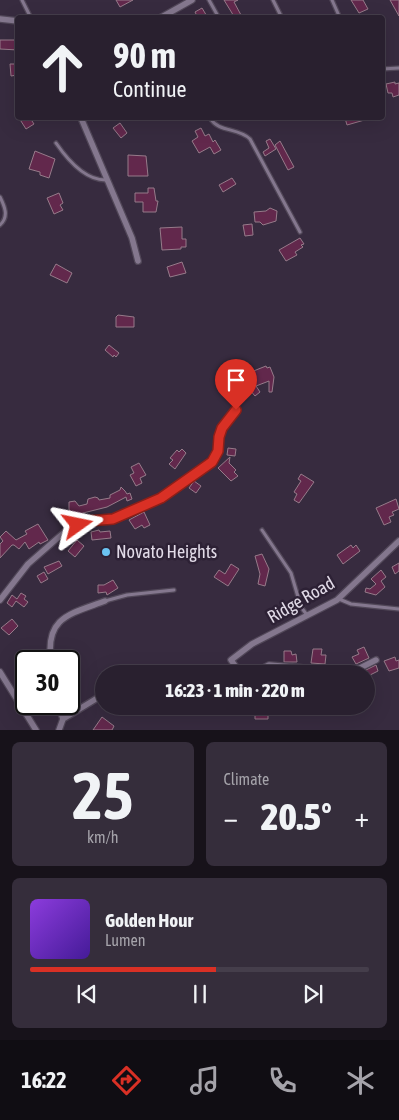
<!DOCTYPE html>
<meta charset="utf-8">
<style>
body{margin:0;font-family:"Asap Condensed",sans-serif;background:#352d3b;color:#f1f3f6;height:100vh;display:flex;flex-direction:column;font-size:19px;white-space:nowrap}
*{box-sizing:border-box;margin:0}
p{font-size:16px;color:#a5a3aa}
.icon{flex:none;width:28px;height:28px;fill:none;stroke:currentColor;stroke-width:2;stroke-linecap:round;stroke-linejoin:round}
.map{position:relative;height:730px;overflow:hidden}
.sheet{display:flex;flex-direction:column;gap:12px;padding:12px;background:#17121a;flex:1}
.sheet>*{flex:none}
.guide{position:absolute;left:15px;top:15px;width:370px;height:105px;border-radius:5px;box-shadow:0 5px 20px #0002,0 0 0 1px #453e4b;background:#29202f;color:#f1f3f6;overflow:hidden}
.speed{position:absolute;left:15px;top:650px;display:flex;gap:10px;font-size:25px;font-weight:700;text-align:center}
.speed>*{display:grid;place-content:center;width:65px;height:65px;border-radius:50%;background:#29202f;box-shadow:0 5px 20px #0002,0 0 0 1px #453e4b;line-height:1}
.speed .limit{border:2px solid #111;border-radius:8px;background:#fff;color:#111}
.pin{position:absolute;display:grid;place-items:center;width:42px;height:42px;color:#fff;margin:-51px -21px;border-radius:50% 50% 50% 0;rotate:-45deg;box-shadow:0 0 5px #0007}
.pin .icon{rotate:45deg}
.me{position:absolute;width:55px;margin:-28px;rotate:78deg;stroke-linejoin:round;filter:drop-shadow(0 0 4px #0008)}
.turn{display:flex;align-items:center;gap:18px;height:105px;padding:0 15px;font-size:22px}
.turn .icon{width:65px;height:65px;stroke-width:2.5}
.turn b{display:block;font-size:35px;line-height:42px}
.big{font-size:38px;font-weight:800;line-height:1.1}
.sheet .widget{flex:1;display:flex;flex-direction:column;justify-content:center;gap:8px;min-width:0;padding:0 18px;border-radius:8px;background:#352d3b}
.sheet .dial{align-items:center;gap:0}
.dial b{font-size:65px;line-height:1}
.song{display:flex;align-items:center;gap:15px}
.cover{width:60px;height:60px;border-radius:8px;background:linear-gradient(135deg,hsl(270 70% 55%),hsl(260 70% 35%))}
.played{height:5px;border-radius:2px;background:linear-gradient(90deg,#d93025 55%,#453e4b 55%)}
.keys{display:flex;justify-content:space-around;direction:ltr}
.heat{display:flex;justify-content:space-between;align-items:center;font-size:28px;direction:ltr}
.sheet .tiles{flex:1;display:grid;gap:12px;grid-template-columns:1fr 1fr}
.widget:last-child{grid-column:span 2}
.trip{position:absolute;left:95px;top:665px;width:280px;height:50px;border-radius:25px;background:#29202f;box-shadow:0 5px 20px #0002,0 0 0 1px #453e4b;font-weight:800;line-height:50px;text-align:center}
.menu{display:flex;height:80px;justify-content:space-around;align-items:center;background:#100d13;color:#a5a3aa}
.menu .icon{width:35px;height:35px}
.menu .selected{color:#d93025}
.menu b{font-size:22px;color:#f1f3f6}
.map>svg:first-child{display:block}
.building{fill:#62284c;stroke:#967b8a}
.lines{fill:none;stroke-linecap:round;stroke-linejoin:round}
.lane-casing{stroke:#514758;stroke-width:5.5}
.street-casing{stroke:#514758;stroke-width:8}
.lane{stroke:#84778e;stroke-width:3}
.street{stroke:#84778e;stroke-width:5.5}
.route-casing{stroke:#8d1f18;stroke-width:12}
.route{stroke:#d93025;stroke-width:9}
.poi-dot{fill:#6bc3f2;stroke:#2d2135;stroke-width:2}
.labels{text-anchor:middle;stroke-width:5;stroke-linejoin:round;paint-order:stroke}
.poi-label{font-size:18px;fill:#e2dbe8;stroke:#2d2135;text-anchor:start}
.street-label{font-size:18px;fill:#e2dbe8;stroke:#2d2135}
</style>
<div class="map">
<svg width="399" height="730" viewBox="0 0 399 730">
<rect width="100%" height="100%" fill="#372b3f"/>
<path class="building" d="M116,0h17l-13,7z
M224,0h14l-4,2 7,13 -6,3z
M351,0h12l5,9 -9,4z
M390,0h9v16z
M202,8l6,10h-10l-3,-6z
M0,40h18v10l-18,-1z
M10,64h6l1,11 -6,1z
M395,82v2l4,-1v12l-6,2 -1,-4h-4l-2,-9z
M19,118h11l4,6 -8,5z
M345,118h23v1l-21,6z
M120,123l7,10 -6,5 -8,-10z
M201,128l4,8 4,-2 4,8 2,-2 6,10 -7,4 -4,-7 -11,6 -7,-12 6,-4 -3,-6z
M270,139l6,10 -11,7 -2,-4 6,-4 -3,-7z
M280,141l14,26 -6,3 -13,-25z
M35,151l20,8 -6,19 -9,-3v-3l-11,-3z
M128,155l18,1 2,20h-20z
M232,178l4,6 -13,8 -4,-7z
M148,188h6l2,13h2l-2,11h-13v-10h-8v-9h13z
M59,193l4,10 -3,2 3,5 -9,4 -7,-16z
M270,208l7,3 -1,10 -13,4 -3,-3h-5l-1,-10 12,-1z
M252,224l1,11 -8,1 -2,-11z
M182,227v12h4v8h-5v2l-19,1 -2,-22z
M300,238l4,6 -3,1 2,2 -8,5 2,3 -11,6 -7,-11z
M182,262l4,11 -16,4 -3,-10z
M56,264l16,9 -5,10 -17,-8z
M118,315l16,2v10h-18v-10z
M109,345l10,8 -3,4 -2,-2 -1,2 -8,-7z
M266,366l1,2 3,-1 4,10 -2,15h-3v-11l-13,5 4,6 -5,4 -11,-13 -3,-7z
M228,448l8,1 -1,7 -8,-1z
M182,449l4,4 -11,16 -6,-5 4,-4 -3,-2 7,-8 2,2z
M230,457l-1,6 7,7 -2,2 4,4 -7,5 -13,-13z
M139,463l7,12 -6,3 2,5 -6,3 -6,-11 4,-2 -3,-6z
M301,474l13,8 -15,21 -5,-3 3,-6 -3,-2 7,-11 -3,-2z
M194,481l7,5 -5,7 -7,-5z
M121,487l4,4 2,3 3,-1 2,6 -5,2 -1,-4 -19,10 -24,6 1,5 -4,1 -1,-5 -7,1 -3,-6v-7l6,-1 4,5 8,-2 1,-5 7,-2 3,1 1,2 11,-2v-3l10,-5z
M396,499l3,10 -7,3 2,3 -5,2 2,5 -7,3 -8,-17z
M144,512l6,13 -6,3 -2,-3 -7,4 -6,-9z
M38,524l10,16 -8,4 -1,-2 -10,7 -4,-7 -6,7 -5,-4h-2l-12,13v-14l3,-3 -3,-4 6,-6 10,9 11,-6 -2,-3z
M99,530l1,2 10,-1 1,7 -19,2 -1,-8z
M77,540l7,6 -9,11 -7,-6z
M351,545l2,3 3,-3 4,6 -17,13 -6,-9z
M262,554l7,15 -4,17 -7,-2 2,-10 -5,-18z
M59,561l3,5 -14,8 -4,-7z
M399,563v8l-4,3 -3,-7z
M231,564l8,5 -11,17 -14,-9 5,-7 6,4z
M381,570l5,7 -5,4 4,6 -9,8 -11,-3 1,-4 4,1 6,-5 -5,-5z
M44,572l4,7 -7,4 -4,-7z
M113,580l5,8 -11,7 -1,-3 -8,1v-8h6z
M21,593l5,3 -2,3 4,3 -4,5 -8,-6 -4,6 -5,-4 5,-8 5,4z
M12,619l6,7 -9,9 -8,-7z
M364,647l5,11 -13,6 -4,-7 7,-3 -2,-4z
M313,649h9l-1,6h5l-1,9 -14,-1z
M284,651h7l1,4 4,-1 1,8h-13z
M395,657l1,4 3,-1v8l-10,3 -5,-10z
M74,661l4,24 -9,1v-24z
M376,665l2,6 -12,6 -2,-6z
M130,706h22v1l-17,6v-2l-3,1z
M254,707h11v2h3v10h-13v-5h-6v-5h5z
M102,717l12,9 -2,4h-19z"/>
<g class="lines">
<g class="lane-casing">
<path id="lane" d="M22,0l9,18
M209,0l10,18
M273,0l9,18
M332,0l8,18
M382,69l17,-1
M210,118c9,15 28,9 40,21l50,93
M56,143c11,16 30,38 51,37
M0,197c5,10 9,20 0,28
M262,530l29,43 10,34 6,8
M339,599l12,5 48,5
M105,601l22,-6 47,-5"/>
</g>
<g class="street-casing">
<path id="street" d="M160,18l32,-18
M0,19l18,2
M81,118l51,120 6,23
M0,600l28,-36 40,-35 20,-8 25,-2 48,-21 51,-36 6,-11 1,-14 4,-9 7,-13 6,-5
M51,661c-6,-44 19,-47 54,-60
M0,672l36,58
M251,674l-15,-7 -5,-7 21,-16 85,-44 62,-59
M252,674l17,-9 69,6 22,-3 16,-8
M58,704l5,15
M59,730l4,-11 41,-25"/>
</g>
<use href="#lane" class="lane"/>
<use href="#street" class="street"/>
</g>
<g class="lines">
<g class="route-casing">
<path id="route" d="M78,525l10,-4 25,-2 48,-21 51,-36 6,-11 1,-14 3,-9 14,-18"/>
</g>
<use href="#route" class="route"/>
</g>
<circle class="poi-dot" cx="106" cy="552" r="5"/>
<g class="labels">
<g class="poi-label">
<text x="116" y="558">Novato Heights</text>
</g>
<g class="street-label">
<text transform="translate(301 600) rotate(-30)" y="6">Ridge Road</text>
</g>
</g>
</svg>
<div class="speed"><div class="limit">30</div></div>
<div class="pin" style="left:236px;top:410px;background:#d93025"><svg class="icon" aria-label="arrive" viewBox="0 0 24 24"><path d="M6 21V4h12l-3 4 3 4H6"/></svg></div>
<svg class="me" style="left:78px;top:525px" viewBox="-20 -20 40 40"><path d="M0-17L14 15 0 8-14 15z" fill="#d93025" stroke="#fff" stroke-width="4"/></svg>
<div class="trip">16:23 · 1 min · 220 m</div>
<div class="guide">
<div class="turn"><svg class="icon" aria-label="ahead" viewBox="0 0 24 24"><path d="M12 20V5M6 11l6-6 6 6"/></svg><div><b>90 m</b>Continue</div></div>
</div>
</div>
<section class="sheet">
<div class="tiles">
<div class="widget dial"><b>25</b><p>km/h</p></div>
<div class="widget"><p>Climate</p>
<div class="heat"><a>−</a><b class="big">20.5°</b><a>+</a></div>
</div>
<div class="widget">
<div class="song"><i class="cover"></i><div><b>Golden Hour</b><p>Lumen</p></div></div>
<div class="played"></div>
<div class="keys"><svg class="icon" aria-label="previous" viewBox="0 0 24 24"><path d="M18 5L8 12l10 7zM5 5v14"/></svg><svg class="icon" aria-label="pause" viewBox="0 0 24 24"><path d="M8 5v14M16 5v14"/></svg><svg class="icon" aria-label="next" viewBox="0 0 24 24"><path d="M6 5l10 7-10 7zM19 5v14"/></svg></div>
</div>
</div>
</section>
<nav class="menu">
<b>16:22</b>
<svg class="icon selected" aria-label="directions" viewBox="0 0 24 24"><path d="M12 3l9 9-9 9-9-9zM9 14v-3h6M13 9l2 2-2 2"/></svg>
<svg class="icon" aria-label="music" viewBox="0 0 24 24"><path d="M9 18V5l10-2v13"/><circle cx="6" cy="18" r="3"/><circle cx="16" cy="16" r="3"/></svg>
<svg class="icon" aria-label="phone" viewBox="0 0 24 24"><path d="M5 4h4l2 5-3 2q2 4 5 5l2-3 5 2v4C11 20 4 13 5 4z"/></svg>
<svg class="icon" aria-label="climate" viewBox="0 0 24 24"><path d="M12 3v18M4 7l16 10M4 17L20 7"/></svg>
</nav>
